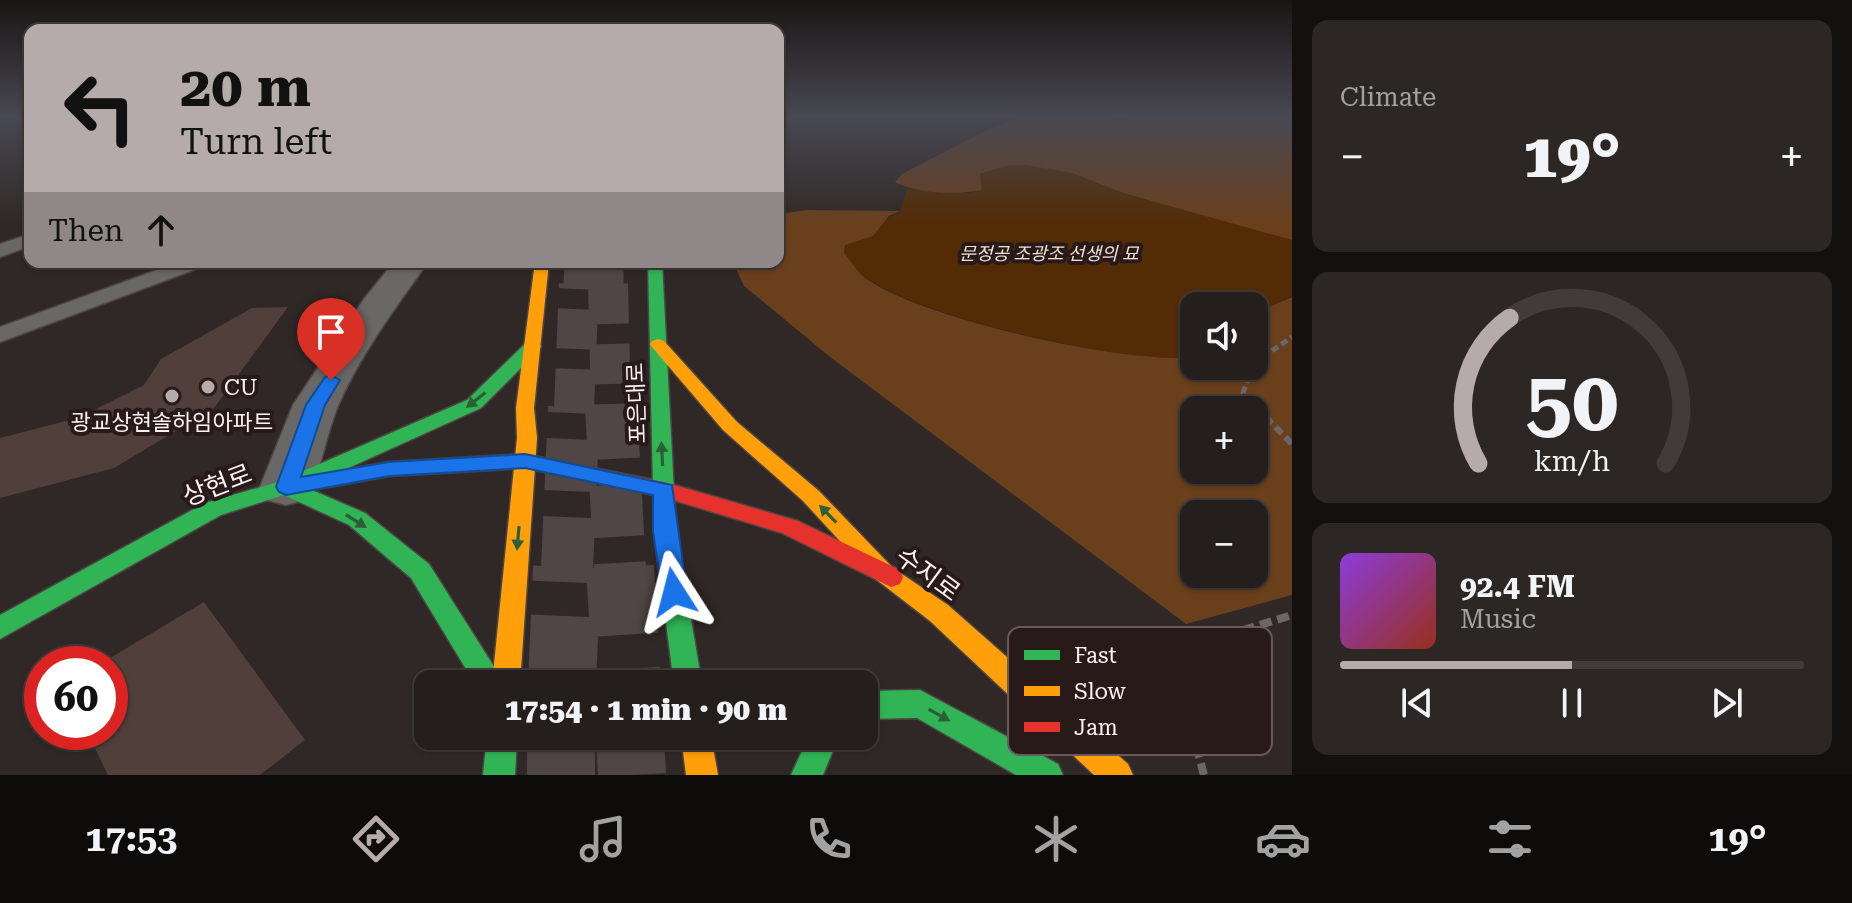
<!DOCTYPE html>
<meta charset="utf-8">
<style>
body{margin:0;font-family:"Roboto Serif","Noto Sans KR",serif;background:#2c2725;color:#f1f3f6;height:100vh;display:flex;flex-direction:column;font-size:30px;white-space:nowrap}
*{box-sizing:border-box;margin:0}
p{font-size:26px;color:#a3a2a3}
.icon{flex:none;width:44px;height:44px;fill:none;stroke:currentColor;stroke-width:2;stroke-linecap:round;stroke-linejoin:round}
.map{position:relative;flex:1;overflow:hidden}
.panel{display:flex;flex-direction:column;gap:20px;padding:20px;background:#14100f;width:560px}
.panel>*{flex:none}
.banner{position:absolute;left:24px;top:24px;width:760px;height:244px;border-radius:16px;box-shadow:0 2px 6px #0004,0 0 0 2px #413c3b;background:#b5abab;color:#111;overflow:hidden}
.controls{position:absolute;left:1180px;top:292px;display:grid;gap:16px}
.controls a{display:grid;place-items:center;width:88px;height:88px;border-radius:16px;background:#241e1c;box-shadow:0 2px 6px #0004,0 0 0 2px #413c3b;font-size:40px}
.speed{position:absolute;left:24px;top:646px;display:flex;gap:16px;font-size:40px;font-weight:700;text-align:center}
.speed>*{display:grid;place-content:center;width:104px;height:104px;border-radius:50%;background:#241e1c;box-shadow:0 2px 6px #0004,0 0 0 2px #413c3b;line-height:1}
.speed .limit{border:12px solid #d22;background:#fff;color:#111}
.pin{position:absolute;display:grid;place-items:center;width:68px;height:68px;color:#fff;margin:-82px -34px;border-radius:50% 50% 50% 0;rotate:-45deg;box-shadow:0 0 8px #0007}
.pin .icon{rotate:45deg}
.me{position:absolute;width:88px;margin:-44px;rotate:351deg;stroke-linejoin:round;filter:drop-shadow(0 0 6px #0008)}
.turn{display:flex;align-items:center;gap:28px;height:168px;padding:0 24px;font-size:36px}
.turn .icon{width:104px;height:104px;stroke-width:2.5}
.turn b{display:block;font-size:56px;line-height:68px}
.then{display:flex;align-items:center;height:76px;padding:0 24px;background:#0003;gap:16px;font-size:30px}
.big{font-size:60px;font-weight:800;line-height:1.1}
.panel .tile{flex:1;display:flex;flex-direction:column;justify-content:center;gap:12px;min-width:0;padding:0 28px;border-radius:16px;background:#2c2725}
.panel .dial{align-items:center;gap:0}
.dial svg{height:208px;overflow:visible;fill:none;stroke:#413c3b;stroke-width:7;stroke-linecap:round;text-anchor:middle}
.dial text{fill:#f1f3f6;stroke:none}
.song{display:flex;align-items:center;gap:24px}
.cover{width:96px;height:96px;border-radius:12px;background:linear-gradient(135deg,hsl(270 70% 55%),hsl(10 70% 35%))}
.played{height:8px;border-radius:4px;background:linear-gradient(90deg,#b5abab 50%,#413c3b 50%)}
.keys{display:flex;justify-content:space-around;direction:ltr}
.heat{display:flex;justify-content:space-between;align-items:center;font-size:44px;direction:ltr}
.trip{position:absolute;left:414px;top:670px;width:464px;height:80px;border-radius:16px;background:#241e1c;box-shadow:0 2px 6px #0004,0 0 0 2px #413c3b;font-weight:800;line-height:80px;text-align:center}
.dock{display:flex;height:128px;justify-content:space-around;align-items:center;background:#0e0c0b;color:#a3a2a3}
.dock .icon{width:56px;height:56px}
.dock .active{color:#b5abab}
.dock b{font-size:36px;color:#f1f3f6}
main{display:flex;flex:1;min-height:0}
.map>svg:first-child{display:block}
.green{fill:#532b05}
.forest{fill:#6a3f1c;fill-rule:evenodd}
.building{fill:#503f3a}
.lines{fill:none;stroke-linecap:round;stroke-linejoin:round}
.primary-tunnel-far3{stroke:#4f4645;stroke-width:31;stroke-dasharray:31 15;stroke-linecap:butt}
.primary-tunnel-far2{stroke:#4f4645;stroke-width:40;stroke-dasharray:40 20;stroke-linecap:butt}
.primary-tunnel-far1{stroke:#4f4645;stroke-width:52;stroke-dasharray:52 26;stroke-linecap:butt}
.primary-tunnel{stroke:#4f4645;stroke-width:68;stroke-dasharray:68 34;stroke-linecap:butt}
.lane-casing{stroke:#4c4543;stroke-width:3}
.street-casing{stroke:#4c4543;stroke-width:3}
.fast-casing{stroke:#4c4543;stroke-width:3}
.slow-casing{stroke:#4c4543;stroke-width:3}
.jam-casing{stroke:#4c4543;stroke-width:3}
.path-far2{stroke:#6b6667;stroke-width:5;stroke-dasharray:7 4;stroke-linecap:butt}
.path-far1{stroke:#6b6667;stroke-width:6;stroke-dasharray:9 5;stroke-linecap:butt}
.path{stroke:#6b6667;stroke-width:8;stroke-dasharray:12 6;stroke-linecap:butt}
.lane{fill:#6a6767;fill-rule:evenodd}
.street{fill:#6a6767;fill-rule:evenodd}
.fast{fill:#30b455;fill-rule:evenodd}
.slow{fill:#ff9f0a;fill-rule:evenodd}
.jam{fill:#e5322d;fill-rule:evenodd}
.oneway{fill:#2c5f35}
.route{fill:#1a73e8;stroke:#114b97;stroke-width:2}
.poi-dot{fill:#b5abab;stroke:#291a1a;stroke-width:3}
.labels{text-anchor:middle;stroke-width:8;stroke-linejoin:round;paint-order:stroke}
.far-park-label{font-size:18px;font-style:italic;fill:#f3e0d3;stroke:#291a1a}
.poi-label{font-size:22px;fill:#fdf2f2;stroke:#291a1a;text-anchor:start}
.street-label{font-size:22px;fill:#fdf2f2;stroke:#291a1a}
.near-street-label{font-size:26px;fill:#fdf2f2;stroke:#291a1a}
.key{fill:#291a1a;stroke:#695b5b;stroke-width:2}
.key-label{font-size:22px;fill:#fdf2f2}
</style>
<main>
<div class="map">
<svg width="1292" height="775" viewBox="0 0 1292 775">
<rect width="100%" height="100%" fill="#302826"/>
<path class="green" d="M1025,165l47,8 51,20 164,43 5,4v57l-6,1 -26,25 1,18 -7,1v-36h-60v51c-67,8 -277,-40 -330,-81 -8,-5 -14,-15 -20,-23l1,-8 55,-34 7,-22 61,4 14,-3 -2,-16 26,-8z"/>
<path class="forest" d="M1138,116h154v124l-169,-47 -51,-20 -47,-8 -19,1 -26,8 2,16c-24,5 -65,4 -87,-8l7,-8 79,-41 36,-14 112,1z
M808,210l92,1 -11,5 -16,20 -28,9 -1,8c7,8 13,18 20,24 53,41 263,88 330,80v9h60v-24l8,-1 -2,-18 5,-14 27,-12v298l-106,29 -356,-267 -86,-71 -11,-24h45v-48zM1194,410h60v60h-60zM1194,514h60v60h-60z"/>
<path class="building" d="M288,307l-74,101 -100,60 -114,30v-60l78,-20 66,-33 17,-26 91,-51z
M204,602l101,138 -45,35h-152l-21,-43h23v-74z"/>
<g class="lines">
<path class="primary-tunnel-far3" d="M608,262v24
M579,286l1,-24"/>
<path class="primary-tunnel-far2" d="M608,284l3,125
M574,409l5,-125"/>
<path class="primary-tunnel-far1" d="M611,407l9,162
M567,569l7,-162"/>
<path class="primary-tunnel" d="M620,567l7,117
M562,684l5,-117
M561,736v39
M630,736l2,39"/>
<g class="lane-casing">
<path id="lane" d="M30,234v12l-30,11v-13z
M179,262h28l-3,4 -204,76v-15z"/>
</g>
<g class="street-casing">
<path id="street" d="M394,262h34c-32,45 -68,93 -90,144 -13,31 -16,65 -33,94l-19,5 -19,-5 -7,-13 33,-82 71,-106z"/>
</g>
<g class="fast-casing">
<path id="fast" d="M648,262h14l14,269 26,153h-28l-20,-153z
M533,341l8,5 -2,4 -58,58 -137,62 45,-8 136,-8 75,16 4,5 -4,5 -7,2 -68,-14 -136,8 -77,14 53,23 64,51 76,120h-30l-64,-106 -62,-53 -65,-30 -63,20 -221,124v-24l205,-112 73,-21 189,-82 60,-58z
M920,690l138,74 5,11h-47l-99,-57 -53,1v-28z
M487,736h30l-2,39h-32z
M809,736h30l-16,39h-32z"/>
</g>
<g class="slow-casing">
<path id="slow" d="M535,262h14l-15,146 3,30 -17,246h-28l25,-246 -1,-30z
M658,339l6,2 73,81 82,69 74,77 55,37 180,159 5,11h-39l-164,-154 -57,-44 -70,-76 -80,-71 -71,-83 -2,-3 2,-3z
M681,736h30l7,39h-32z"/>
</g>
<g class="jam-casing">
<path id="jam" d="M593,468l71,14 134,39 102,49 3,7 -3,7 -9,3 -109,-54 -119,-36 -77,-17 -4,-5 4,-5z"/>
</g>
<path class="path-far2" d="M1254,363l38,-26
M1253,366l-10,27 15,16"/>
<path class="path-far1" d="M1256,407l36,37"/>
<path class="path" d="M1204,775l-29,-105 1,-19 116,-36"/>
<use href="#lane" class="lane"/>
<use href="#street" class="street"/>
<use href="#fast" class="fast"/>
<use href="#slow" class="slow"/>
<use href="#jam" class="jam"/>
</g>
<defs><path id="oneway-solid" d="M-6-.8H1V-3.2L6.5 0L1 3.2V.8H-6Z" transform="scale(2)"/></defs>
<g class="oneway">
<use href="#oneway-solid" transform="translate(476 400) rotate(142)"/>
<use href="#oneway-solid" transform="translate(662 454) rotate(-93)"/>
<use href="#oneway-solid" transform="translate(828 514) rotate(-134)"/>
<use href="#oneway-solid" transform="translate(356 521) rotate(32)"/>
<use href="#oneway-solid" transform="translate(518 538) rotate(95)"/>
<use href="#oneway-solid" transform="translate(939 715) rotate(29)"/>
</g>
<linearGradient id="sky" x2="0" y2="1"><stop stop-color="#1a1615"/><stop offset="0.52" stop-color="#484852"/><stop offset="1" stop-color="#484852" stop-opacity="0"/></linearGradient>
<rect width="1292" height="225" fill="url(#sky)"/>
<path class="route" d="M331,375l9,5 -15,25 -24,72 88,-15 136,-8 147,31 15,107 -4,8 -9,3 -9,-3 -3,-8 -9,-61v-36l-128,-27 -136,8 -103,19 -7,-3 -3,-5 30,-82 19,-28z"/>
<g class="poi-dot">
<circle cx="208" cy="387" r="8"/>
<circle cx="172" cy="396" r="8"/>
</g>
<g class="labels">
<g class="far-park-label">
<text x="1049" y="260">문정공 조광조 선생의 묘</text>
</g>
<g class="poi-label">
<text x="224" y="395">CU</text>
<text x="172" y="430" text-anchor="middle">광교상현솔하임아파트</text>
</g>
<g class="street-label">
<text transform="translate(636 403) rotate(-92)" y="8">포은대로</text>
</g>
<g class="near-street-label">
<text transform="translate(217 485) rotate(-21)" y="9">상현로</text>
<text transform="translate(928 574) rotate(36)" y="9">수지로</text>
</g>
</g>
<rect x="1008" y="627" width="264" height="128" rx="12" class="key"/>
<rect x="1024" y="650" width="36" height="10" fill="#30b455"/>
<rect x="1024" y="686" width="36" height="10" fill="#ff9f0a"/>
<rect x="1024" y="722" width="36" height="10" fill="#e5322d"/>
<g class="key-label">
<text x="1074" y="663">Fast</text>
<text x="1074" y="699">Slow</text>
<text x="1074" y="735">Jam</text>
</g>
</svg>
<div class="controls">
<a><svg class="icon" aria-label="sound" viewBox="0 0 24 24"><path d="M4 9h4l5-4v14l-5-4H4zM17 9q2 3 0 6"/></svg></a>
<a>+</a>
<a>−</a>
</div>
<div class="speed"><div class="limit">60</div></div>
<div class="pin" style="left:331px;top:380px;background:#d93025"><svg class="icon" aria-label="arrive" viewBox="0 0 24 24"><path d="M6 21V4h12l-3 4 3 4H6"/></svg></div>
<svg class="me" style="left:674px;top:592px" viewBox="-20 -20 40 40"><path d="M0-17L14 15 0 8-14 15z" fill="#1a73e8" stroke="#fff" stroke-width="4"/></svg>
<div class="trip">17:54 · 1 min · 90 m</div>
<div class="banner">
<div class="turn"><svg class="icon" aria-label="left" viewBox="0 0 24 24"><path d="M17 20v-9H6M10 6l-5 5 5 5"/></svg><div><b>20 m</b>Turn left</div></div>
<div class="then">Then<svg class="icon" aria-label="ahead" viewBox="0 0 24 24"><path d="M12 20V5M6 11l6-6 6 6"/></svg></div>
</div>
</div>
<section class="panel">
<div class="tile"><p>Climate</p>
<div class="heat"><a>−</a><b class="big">19°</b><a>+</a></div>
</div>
<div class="tile dial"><svg viewBox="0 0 100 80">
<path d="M14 69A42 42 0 1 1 86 69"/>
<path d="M14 69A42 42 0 0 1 26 13" stroke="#b5abab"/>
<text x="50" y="56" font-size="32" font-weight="700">50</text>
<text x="50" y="72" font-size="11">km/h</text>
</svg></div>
<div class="tile">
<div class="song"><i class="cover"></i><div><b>92.4 FM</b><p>Music</p></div></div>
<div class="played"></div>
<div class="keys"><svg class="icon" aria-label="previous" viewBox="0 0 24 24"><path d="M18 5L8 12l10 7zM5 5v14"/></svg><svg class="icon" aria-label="pause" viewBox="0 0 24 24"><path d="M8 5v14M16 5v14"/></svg><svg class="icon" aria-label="next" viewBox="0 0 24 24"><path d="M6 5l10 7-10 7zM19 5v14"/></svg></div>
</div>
</section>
</main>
<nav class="dock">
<b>17:53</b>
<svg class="icon active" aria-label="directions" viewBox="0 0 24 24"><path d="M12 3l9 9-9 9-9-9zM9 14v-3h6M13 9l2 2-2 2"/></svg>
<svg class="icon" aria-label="music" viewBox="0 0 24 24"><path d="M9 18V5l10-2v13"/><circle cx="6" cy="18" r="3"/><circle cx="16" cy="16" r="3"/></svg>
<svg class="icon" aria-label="phone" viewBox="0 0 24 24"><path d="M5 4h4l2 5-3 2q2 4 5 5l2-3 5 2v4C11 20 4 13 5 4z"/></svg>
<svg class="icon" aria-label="climate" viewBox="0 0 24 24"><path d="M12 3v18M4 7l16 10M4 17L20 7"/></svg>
<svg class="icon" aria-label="car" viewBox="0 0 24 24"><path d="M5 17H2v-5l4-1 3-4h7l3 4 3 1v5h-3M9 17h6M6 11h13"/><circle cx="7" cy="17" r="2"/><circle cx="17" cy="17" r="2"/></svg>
<svg class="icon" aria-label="filters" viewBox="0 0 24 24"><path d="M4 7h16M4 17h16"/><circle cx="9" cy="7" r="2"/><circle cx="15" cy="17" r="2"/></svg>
<b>19°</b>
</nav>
